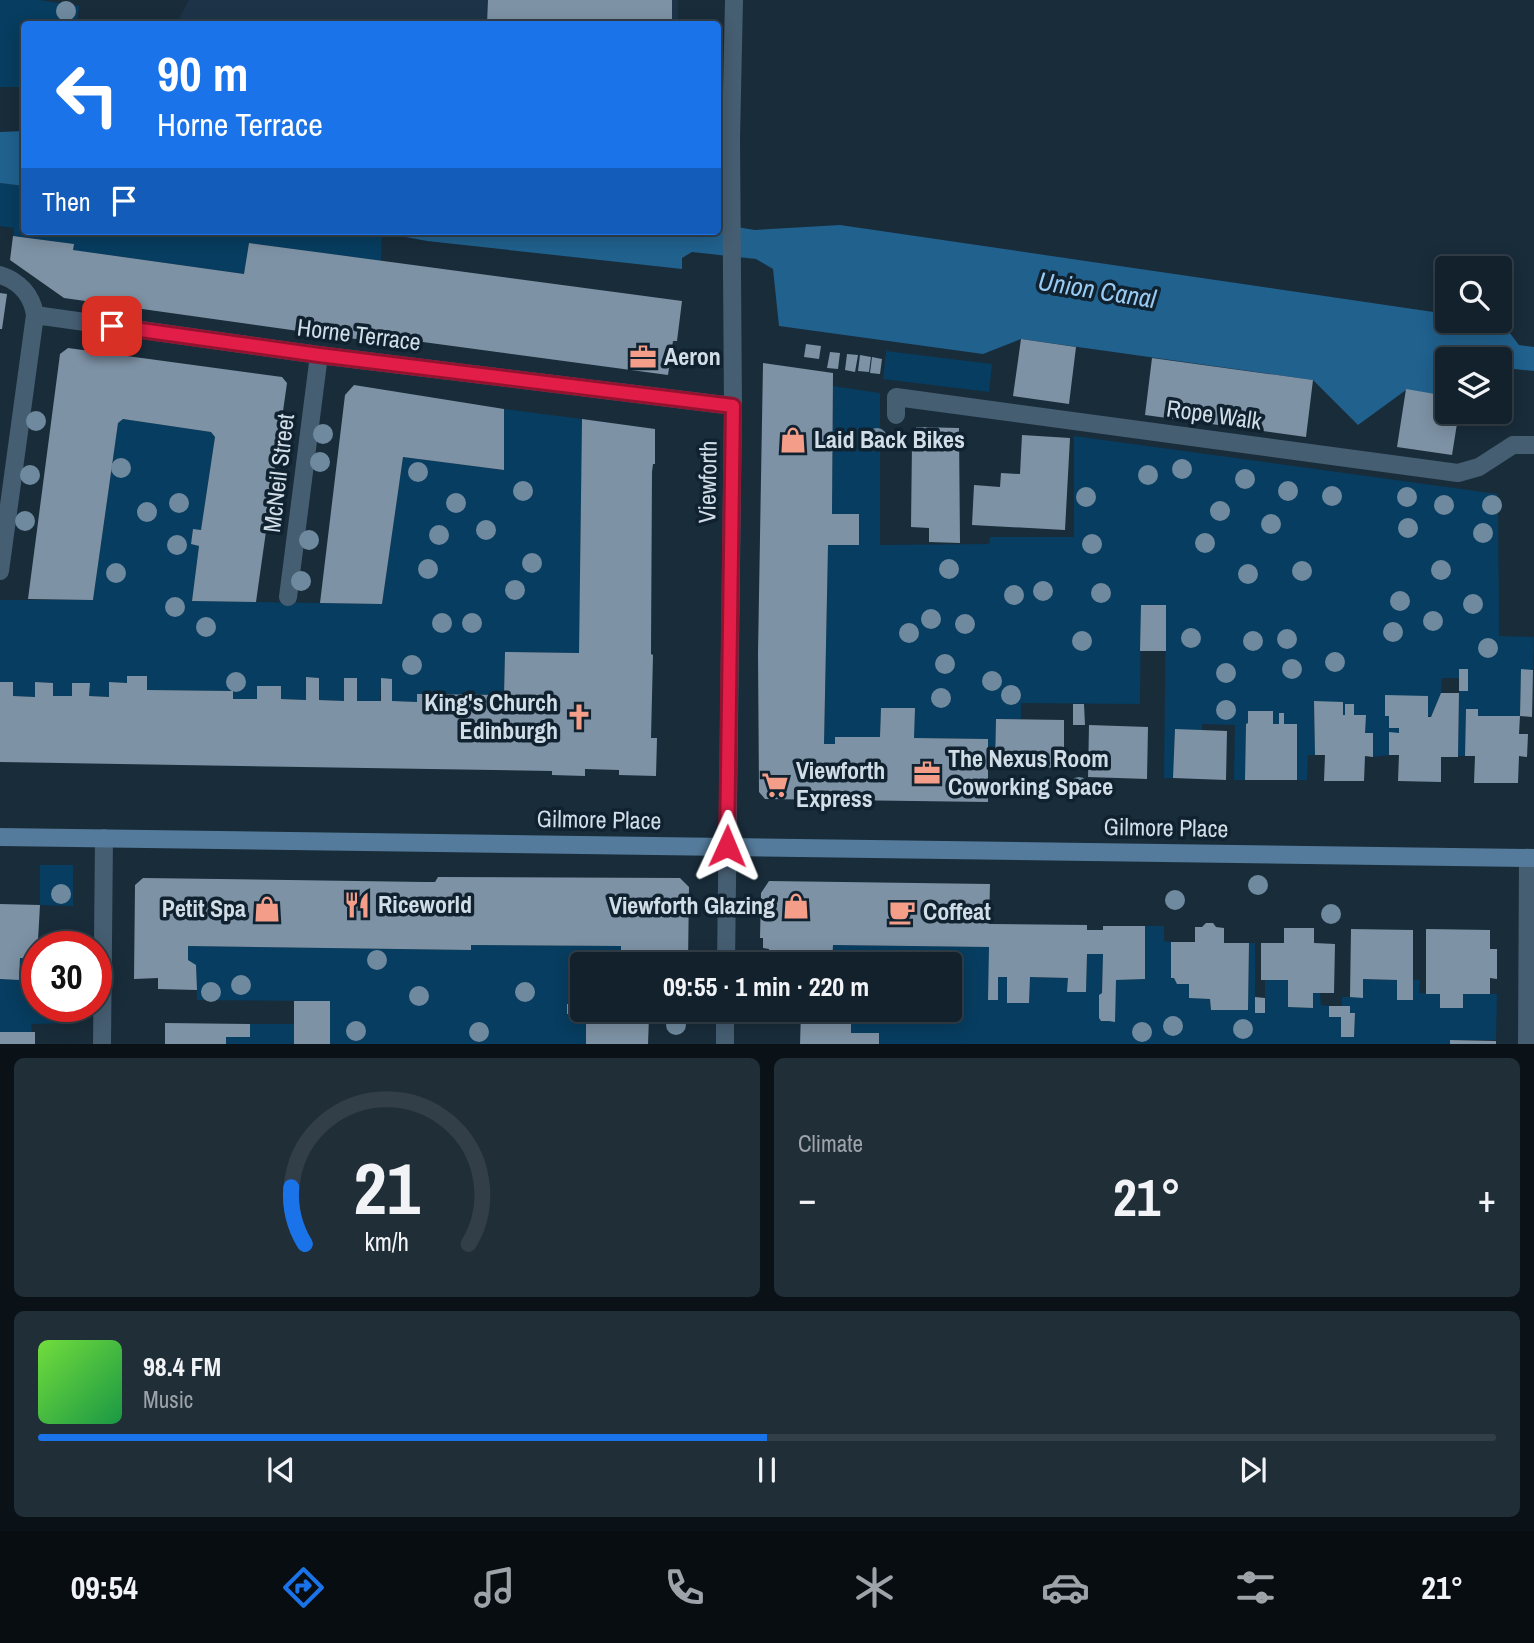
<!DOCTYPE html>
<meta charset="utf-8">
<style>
body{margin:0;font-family:"Archivo Narrow",sans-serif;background:#202e38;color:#f1f3f6;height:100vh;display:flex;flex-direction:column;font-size:26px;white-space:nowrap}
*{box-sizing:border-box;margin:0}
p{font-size:23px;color:#9da3a9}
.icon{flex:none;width:38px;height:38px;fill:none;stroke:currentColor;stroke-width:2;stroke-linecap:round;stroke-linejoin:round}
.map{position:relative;height:1044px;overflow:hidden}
.details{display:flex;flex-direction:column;gap:14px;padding:14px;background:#0a1218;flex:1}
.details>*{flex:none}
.hud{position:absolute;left:21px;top:21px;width:700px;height:214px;border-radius:7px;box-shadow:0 4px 18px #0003,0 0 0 2px #323e48;background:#1a73e8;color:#fff;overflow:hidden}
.buttons{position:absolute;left:1435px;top:256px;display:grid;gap:14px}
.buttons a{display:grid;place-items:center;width:77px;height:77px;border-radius:7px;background:#13212c;box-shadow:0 4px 18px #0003,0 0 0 2px #323e48;font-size:35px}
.speed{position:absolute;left:21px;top:931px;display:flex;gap:14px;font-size:35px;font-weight:700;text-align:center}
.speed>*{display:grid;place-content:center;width:91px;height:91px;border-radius:50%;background:#13212c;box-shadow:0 4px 18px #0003,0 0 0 2px #323e48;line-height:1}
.speed .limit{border:10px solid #d22;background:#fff;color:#111}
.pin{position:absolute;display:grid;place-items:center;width:60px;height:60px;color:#fff;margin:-30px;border-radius:14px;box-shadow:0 4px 10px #0006}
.me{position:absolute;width:77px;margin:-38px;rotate:1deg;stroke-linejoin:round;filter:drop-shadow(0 0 5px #0008)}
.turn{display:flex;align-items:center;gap:24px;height:147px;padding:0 21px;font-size:32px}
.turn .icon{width:91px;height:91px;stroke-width:2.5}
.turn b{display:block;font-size:49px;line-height:60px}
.then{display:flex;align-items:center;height:66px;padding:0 21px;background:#0003;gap:14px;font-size:26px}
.big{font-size:52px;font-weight:700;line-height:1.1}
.details .widget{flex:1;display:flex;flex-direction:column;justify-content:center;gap:10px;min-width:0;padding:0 24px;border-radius:10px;background:#202e38}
.details .dial{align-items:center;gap:0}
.dial svg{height:182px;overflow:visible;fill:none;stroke:#323e48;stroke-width:7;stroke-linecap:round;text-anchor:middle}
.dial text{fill:#f1f3f6;stroke:none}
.song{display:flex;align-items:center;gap:21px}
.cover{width:84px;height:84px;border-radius:10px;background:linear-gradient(135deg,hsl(100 70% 55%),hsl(140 70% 35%))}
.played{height:7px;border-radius:4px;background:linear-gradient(90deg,#1a73e8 50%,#323e48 50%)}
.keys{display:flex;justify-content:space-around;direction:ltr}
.heat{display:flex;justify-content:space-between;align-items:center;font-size:38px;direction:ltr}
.details .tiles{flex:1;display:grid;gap:14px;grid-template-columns:1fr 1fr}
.widget:last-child{grid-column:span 2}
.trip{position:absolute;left:570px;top:952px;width:392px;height:70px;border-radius:7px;background:#13212c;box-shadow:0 4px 18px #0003,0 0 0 2px #323e48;font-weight:700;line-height:70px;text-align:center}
.tabs{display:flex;height:112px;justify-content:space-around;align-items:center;background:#080d12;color:#9da3a9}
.tabs .icon{width:49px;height:49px}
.tabs .on{color:#1a73e8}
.tabs b{font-size:32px;color:#f1f3f6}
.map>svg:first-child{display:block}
.built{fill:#1d3448}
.green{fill:#073d60}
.water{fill:#20618e}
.building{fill:#7d92a5}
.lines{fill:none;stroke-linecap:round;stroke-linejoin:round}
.street{stroke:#465e72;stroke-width:18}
.secondary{stroke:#547b9b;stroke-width:18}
.tree{fill:#6f8a9f}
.route-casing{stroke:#92132f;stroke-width:18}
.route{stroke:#e11d48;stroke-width:12}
.labels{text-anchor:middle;stroke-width:7;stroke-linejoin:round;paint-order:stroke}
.street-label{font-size:24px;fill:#d1dde7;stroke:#102230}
.poi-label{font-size:24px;font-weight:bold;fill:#d1dde7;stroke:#102230;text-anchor:start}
.water-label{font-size:26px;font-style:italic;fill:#9acbf3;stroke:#102230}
</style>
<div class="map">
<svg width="1534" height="1045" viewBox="0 0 1534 1045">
<rect width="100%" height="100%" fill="#192c3a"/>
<path class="built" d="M189,0h489v24h-502z"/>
<path class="green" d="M0,0h39l40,6 -2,18h-53v63h-24z
M0,183l24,3v45h350l8,1 -1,29 -132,-18 -5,31 -171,-24v-6l-60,-8 1,-8 -14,-2z
M886,351l106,13 -3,28 -106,-13z
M833,386l47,7v152l109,-1 1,-7h84v-101l424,58 1,142 35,1 -1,33h-12l-1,46h-42v-7h-12l-1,47h-7l1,-65h9l-9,-22v9h-17l-1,15 -10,24 -46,-22v21h4v12h10v5h-10v22l-16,2v-24h-8v-17l-22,-1 -29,-14 1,54h-7l-1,25h-10v-55l-13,-1v-11h-4l-1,11h-6v-13h-25v12l-2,1 -1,56h-11l1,-55 -33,-1v6h-27l-2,48h-9l2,-172h-25l-1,98 -119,-1v16h-25l-1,47 -7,-1 -1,-26 -73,-1v-30h-33l-1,29h-44l-1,7h-11l4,-199 31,-31h-27z
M504,409l78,10 -3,234 -74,-1 -1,43 -86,-1 -1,8 -25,-1v-22h-11l-1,22h-23l-1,-23h-12v23l-25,-1v-22h-13v22l-25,-1v-13h-24v13h-24l-1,-8 -85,-1 -20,-7 -18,-1v15l-20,-1v-13h-16l-1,13h-19v-13l-17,-1 -1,15 -22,-1v-14h-13v-82h93l25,-177 5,-4 88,13 4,5 -14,93 -8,-1 -2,15 8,2 -7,55 190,3 21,-147 100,13z
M40,865h33v41l-33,-1z
M1145,926h19v15l7,1v36h3l3,6h12l1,14 20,1 1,11h37l1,-67h6v70h10v-33h23v27l24,1 1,-15h7l1,12 8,1v11h12l13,20 1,-24h-5v-7h-8v-9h21v-18l34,1v20h15l1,-20h7l-1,13 21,1v14h23v-14h34l-1,46h-46v5h-571v-12h-28v-16h-19v-7h118v-46h-118l1,-19 156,2 9,52v-22h9v26h22l1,-26 38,1v14h18l1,-38h16l-1,39 -3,2v23l2,3h13l2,-41 29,-1z
M471,945l150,1v18h-38v40h-15v11h18v29l-256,1v-44l-133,-1 -1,-34 -8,-6v-14l283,4z
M20,958h17v48h36v17l-42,1 1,8h-32v-53l18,1z
M250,1024h44v20h-68v-7h23z"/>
<path class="water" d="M24,131v55l-24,-3v-51z
M718,224l37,6 85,-5 607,89v6h41l14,3 17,22 15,2v24l-20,-2 -14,8v-18h-53v37l-41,-6 -48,35 -45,-45 -292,-41 -38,15 -204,-28 -6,-57 -17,-10 -64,-7 -10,6v11l-255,-28 -53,-10h344z"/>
<path class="building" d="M488,0h184v24h-185z
M13,236l61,8 -1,6 171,24 5,-31 433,58 -5,40h-4l-5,34 -297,-40 -1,6 -306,-43 -54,-38z
M0,293l7,1 -5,35h-2z
M1021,339l55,8 -7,57 -56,-8z
M806,344l15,2 -2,13 -15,-2z
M68,348l214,29 5,6 -31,219 -64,-1 7,-55 -8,-2 2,-15 8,1 14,-93 -4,-5 -88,-13 -5,4 -25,177 -65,-1 32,-245z
M830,352l10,1 -2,16 -11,-1z
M847,354l11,1 -3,17 -10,-2z
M860,355l11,2 -2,15 -11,-1z
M872,357l10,2 -2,15 -10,-1z
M1152,358l161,22 -7,57 -161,-22z
M763,363l70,10 -1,141h27v31h-31l-4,199h11v-7h45l1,-29h34l-1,30 74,1v63l-223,-3 -6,-7 -1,-139z
M354,385l150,24v61l-101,-13 -21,147 -62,-1 25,-208z
M1406,389l41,7v15h12l-7,44 -55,-8z
M582,419l73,10v35h-2l-1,8 -1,182 2,1 -2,83h6l-1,38 -37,-1v-5l-34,-1v7l-33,-1v-4l-552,-9v-80h13v14l22,1v-15l18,1v13h19v-13h18l-1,13 20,1v-15l18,1v-7h20v14l86,1v8h24v-13h24v13l25,1v-23l13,1v22l25,1v-23h13v23h24v-23l11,1v22l25,1v-8l87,1 1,-43 74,1z
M916,427l43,1 1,115 -31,-1v-14l-18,-1 1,-85h4z
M1022,435l48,3 -5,92 -93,-5 2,-40 26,2 1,-14 19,1z
M1141,605h25v46h-26z
M1459,669h9v22h-9z
M1521,669l12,1 -1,47 -12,-1z
M1441,693h18l-1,64h-17v25l-43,-1 1,-26h-10v-23l10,1v-5h-10v-12h-4v-21l43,1v21h3z
M1314,701l29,1v13h2v-11h9v11h12l-1,18h8v24l-8,-1 -1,25h-40l1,-26h-10z
M1073,704h11l1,21h-12z
M1466,709h12v7h42l-1,18h9l-1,23 -8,-1 -1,27h-44l1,-27h-10z
M1248,711h25v13h6v-11h5v11h13v56h-52l1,-56 2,-1z
M996,719l68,1v48l-69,-2z
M1089,725l59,2 -1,52 -59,-2z
M1175,729l52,2 -1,49 -53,-2z
M438,877l242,1 9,9 -1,77h-67v-18l-150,-1v5l-283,-4v14l8,5 1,25 -39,-1v-11l-24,1 1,-94 8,-7 282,4h10z
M769,881l221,3 -1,40 98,1v5h16v-4h42v53l-29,1 -1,42 -6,-1h-8l-2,-3v-23l3,-2 1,-39h-16l-1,38h-19l1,-14 -38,-1 -1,26h-22v-26h-9v23h-10l1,-53 -156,-2 -1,19h-62l-1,-15 -6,-1v-10h-3l1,-45z
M0,904l40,1 -3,53h-17l-1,22 -19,-1z
M1206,923h7l3,4 8,1v15h25l-1,67h-37l-1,-11 -21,-1v-14h-12l-3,-6h-3v-36h24v-15h7z
M1284,928h30v15l21,1 -1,49h-21v15l-25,-1v-27h-27v-37h23z
M1351,929l62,1v70h-16v-20l-34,-1v19l-13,-1z
M1426,929l64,1v19h7v30l-7,-1v16h-27v14h-23v-14h-14z
M1255,997l10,1v15h-10z
M294,1001h36v44h-36z
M567,1004h16l3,11 63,1 -1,29h-62v-30l-19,-1z
M1329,1006h21v7h5l-1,24h-13v-20h-12z
M801,1010h31v7h19v16h28v12h-79z
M165,1023l85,1v13h-24v8h-61z
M0,1032h35v13h-35z
M1450,1040l46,1v4h-46z"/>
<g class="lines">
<path class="street" d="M0,275c19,6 32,20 35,40l284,40 414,51
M896,415v-18l562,76 21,-6 34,-22h21
M0,571l35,-256
M288,597l31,-242
M726,964l7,-558 -2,-267 3,-139
M102,1045l2,-207
M725,1045v-35
M1527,1045l1,-187"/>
<path class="secondary" d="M0,837l1534,21"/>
</g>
<g class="tree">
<circle cx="66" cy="11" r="10"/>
<circle cx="36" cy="421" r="10"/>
<circle cx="323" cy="434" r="10"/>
<circle cx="877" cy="438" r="10"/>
<circle cx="320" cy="462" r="10"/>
<circle cx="121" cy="468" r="10"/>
<circle cx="1182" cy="469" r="10"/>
<circle cx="418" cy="472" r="10"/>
<circle cx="30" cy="475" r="10"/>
<circle cx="1148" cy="475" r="10"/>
<circle cx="1245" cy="479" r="10"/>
<circle cx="523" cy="491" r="10"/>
<circle cx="1288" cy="491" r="10"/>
<circle cx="1332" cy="496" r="10"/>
<circle cx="1086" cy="497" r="10"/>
<circle cx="1407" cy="497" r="10"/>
<circle cx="179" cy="503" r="10"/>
<circle cx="456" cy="503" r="10"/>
<circle cx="1444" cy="505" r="10"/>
<circle cx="1492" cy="505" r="10"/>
<circle cx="1220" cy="511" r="10"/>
<circle cx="147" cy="512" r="10"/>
<circle cx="25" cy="521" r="10"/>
<circle cx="1271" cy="524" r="10"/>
<circle cx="1408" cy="528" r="10"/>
<circle cx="486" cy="530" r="10"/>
<circle cx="1483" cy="533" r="10"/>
<circle cx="439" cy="535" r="10"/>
<circle cx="309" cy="540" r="10"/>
<circle cx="1205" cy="543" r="10"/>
<circle cx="1092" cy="544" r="10"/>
<circle cx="177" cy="545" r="10"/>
<circle cx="532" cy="563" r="10"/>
<circle cx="428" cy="569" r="10"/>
<circle cx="949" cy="569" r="10"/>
<circle cx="1441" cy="570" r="10"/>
<circle cx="1302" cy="571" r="10"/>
<circle cx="116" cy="573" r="10"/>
<circle cx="1248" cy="574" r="10"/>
<circle cx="301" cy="581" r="10"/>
<circle cx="515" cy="590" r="10"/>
<circle cx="1043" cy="591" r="10"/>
<circle cx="1101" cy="593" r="10"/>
<circle cx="1014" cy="595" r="10"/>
<circle cx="1400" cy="601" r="10"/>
<circle cx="1473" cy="604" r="10"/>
<circle cx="175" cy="607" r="10"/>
<circle cx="931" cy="619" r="10"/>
<circle cx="1433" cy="621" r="10"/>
<circle cx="442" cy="623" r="10"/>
<circle cx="472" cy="623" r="10"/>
<circle cx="965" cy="624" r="10"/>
<circle cx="206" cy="627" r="10"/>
<circle cx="1393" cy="632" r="10"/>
<circle cx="909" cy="633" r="10"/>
<circle cx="1191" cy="638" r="10"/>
<circle cx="1287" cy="639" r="10"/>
<circle cx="1082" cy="641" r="10"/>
<circle cx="1253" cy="641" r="10"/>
<circle cx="1488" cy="648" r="10"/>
<circle cx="1335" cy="662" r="10"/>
<circle cx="945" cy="664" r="10"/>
<circle cx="412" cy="665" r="10"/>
<circle cx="1292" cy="669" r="10"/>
<circle cx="1226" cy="673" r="10"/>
<circle cx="992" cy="681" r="10"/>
<circle cx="236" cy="682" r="10"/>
<circle cx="1011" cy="695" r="10"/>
<circle cx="941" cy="698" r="10"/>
<circle cx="1226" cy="710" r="10"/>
<circle cx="1079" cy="787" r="10"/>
<circle cx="1258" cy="885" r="10"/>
<circle cx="61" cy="894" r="10"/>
<circle cx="1175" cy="900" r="10"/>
<circle cx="1331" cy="914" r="10"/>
<circle cx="377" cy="960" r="10"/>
<circle cx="241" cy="985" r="10"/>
<circle cx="211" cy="992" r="10"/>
<circle cx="525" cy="992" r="10"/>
<circle cx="419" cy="996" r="10"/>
<circle cx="676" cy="1025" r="10"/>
<circle cx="1173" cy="1026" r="10"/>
<circle cx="1243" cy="1029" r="10"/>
<circle cx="356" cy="1031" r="10"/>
<circle cx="479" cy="1032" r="10"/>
<circle cx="1142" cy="1032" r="10"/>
</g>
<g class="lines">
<g class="route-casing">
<path id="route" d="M112,326l207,29 414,51 -6,440"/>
</g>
<use href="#route" class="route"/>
</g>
<defs>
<g id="office-bare" transform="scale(2.1)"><path d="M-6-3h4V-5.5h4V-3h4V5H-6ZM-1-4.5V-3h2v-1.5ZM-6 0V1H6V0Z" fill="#f49e89" stroke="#102230" stroke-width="2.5" paint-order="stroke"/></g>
<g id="shop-bare" transform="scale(2.1)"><path d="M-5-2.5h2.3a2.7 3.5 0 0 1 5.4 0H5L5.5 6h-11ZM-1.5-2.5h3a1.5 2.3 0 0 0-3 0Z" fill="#f49e89" stroke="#102230" stroke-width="2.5" paint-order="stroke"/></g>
<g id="church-bare" transform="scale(2.1)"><path d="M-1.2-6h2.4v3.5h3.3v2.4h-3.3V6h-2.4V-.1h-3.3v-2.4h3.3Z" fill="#f49e89" stroke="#102230" stroke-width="2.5" paint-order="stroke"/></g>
<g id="supermarket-bare" transform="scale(2.1)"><path d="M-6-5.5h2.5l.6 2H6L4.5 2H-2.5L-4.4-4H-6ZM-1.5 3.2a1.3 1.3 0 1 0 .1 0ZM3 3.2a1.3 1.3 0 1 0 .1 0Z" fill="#f49e89" stroke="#102230" stroke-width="2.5" paint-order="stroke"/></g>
<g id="restaurant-bare" transform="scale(2.1)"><path d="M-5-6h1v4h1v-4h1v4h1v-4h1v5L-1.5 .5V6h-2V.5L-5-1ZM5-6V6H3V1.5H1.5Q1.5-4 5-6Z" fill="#f49e89" stroke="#102230" stroke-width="2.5" paint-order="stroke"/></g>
<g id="cafe-bare" transform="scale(2.1)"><path d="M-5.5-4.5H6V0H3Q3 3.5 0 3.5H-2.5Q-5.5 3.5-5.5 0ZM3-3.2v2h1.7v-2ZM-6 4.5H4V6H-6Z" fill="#f49e89" stroke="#102230" stroke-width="2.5" paint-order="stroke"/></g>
</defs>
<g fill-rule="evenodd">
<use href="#office-bare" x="643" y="357"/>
<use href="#shop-bare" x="793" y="440"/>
<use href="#church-bare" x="579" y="717"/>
<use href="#office-bare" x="927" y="773"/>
<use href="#supermarket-bare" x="775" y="785"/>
<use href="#restaurant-bare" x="357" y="905"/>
<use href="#shop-bare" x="796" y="906"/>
<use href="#shop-bare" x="267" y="909"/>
<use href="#cafe-bare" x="902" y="912"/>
</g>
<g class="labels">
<g class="street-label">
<text transform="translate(359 335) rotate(7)" y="8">Horne Terrace</text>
<text transform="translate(1214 415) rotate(8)" y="8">Rope Walk</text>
<text transform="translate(279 473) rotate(-83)" y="8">McNeil Street</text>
<text transform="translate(708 482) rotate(-89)" y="8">Viewforth</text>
<text transform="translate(599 820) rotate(1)" y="8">Gilmore Place</text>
<text transform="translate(1166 828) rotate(1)" y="8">Gilmore Place</text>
</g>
<g class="poi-label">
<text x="664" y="365">Aeron</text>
<text x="814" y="448">Laid Back Bikes</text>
<text x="558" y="711" text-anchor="end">King's Church<tspan x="558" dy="28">Edinburgh</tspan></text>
<text x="948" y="767">The Nexus Room<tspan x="948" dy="28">Coworking Space</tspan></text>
<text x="796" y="779">Viewforth<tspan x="796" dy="28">Express</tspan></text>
<text x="378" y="913">Riceworld</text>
<text x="775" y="914" text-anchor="end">Viewforth Glazing</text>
<text x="246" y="917" text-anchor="end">Petit Spa</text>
<text x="923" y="920">Coffeat</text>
</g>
<g class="water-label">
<text transform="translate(1097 290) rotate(9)" y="9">Union Canal</text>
</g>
</g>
</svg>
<div class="buttons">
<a><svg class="icon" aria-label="search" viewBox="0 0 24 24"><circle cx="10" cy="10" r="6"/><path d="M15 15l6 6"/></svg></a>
<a><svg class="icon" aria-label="layers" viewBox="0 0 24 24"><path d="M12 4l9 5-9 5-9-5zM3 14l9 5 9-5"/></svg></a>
</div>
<div class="speed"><div class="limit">30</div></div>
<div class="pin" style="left:112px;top:326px;background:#d93025"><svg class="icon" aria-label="arrive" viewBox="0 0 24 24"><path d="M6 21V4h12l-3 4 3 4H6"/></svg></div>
<svg class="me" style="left:727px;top:846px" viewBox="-20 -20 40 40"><path d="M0-17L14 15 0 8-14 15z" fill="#e11d48" stroke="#fff" stroke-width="4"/></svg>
<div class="trip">09:55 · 1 min · 220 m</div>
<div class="hud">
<div class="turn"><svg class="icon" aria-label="left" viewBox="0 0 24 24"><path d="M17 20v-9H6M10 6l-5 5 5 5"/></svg><div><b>90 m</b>Horne Terrace</div></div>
<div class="then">Then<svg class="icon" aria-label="arrive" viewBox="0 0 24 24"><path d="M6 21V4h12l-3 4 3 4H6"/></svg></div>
</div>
</div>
<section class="details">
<div class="tiles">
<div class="widget dial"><svg viewBox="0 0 100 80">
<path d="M14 69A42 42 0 1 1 86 69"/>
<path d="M14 69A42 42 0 0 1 8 44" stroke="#1a73e8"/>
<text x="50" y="56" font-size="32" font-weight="700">21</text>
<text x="50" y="72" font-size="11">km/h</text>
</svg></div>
<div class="widget"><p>Climate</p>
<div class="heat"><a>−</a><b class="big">21°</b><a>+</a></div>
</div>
<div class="widget">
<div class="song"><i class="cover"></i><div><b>98.4 FM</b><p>Music</p></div></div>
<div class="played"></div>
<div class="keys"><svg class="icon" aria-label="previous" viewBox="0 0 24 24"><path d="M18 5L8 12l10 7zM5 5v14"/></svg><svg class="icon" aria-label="pause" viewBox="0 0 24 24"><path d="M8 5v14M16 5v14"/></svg><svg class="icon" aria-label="next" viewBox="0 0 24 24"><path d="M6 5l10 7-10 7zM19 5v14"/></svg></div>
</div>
</div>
</section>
<nav class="tabs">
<b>09:54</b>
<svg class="icon on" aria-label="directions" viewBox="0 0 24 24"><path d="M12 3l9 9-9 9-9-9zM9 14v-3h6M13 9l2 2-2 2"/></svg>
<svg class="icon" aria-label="music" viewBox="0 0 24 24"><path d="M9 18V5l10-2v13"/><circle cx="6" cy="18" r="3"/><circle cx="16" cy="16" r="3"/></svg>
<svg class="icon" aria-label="phone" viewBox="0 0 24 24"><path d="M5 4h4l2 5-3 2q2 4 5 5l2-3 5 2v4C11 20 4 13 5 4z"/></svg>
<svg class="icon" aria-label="climate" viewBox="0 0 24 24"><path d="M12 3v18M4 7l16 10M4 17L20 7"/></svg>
<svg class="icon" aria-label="car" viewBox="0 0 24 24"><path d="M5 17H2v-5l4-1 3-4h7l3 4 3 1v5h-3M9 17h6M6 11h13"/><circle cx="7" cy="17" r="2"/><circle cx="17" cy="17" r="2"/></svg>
<svg class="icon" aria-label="filters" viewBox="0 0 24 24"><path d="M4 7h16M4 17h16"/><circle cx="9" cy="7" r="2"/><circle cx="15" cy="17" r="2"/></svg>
<b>21°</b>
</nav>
